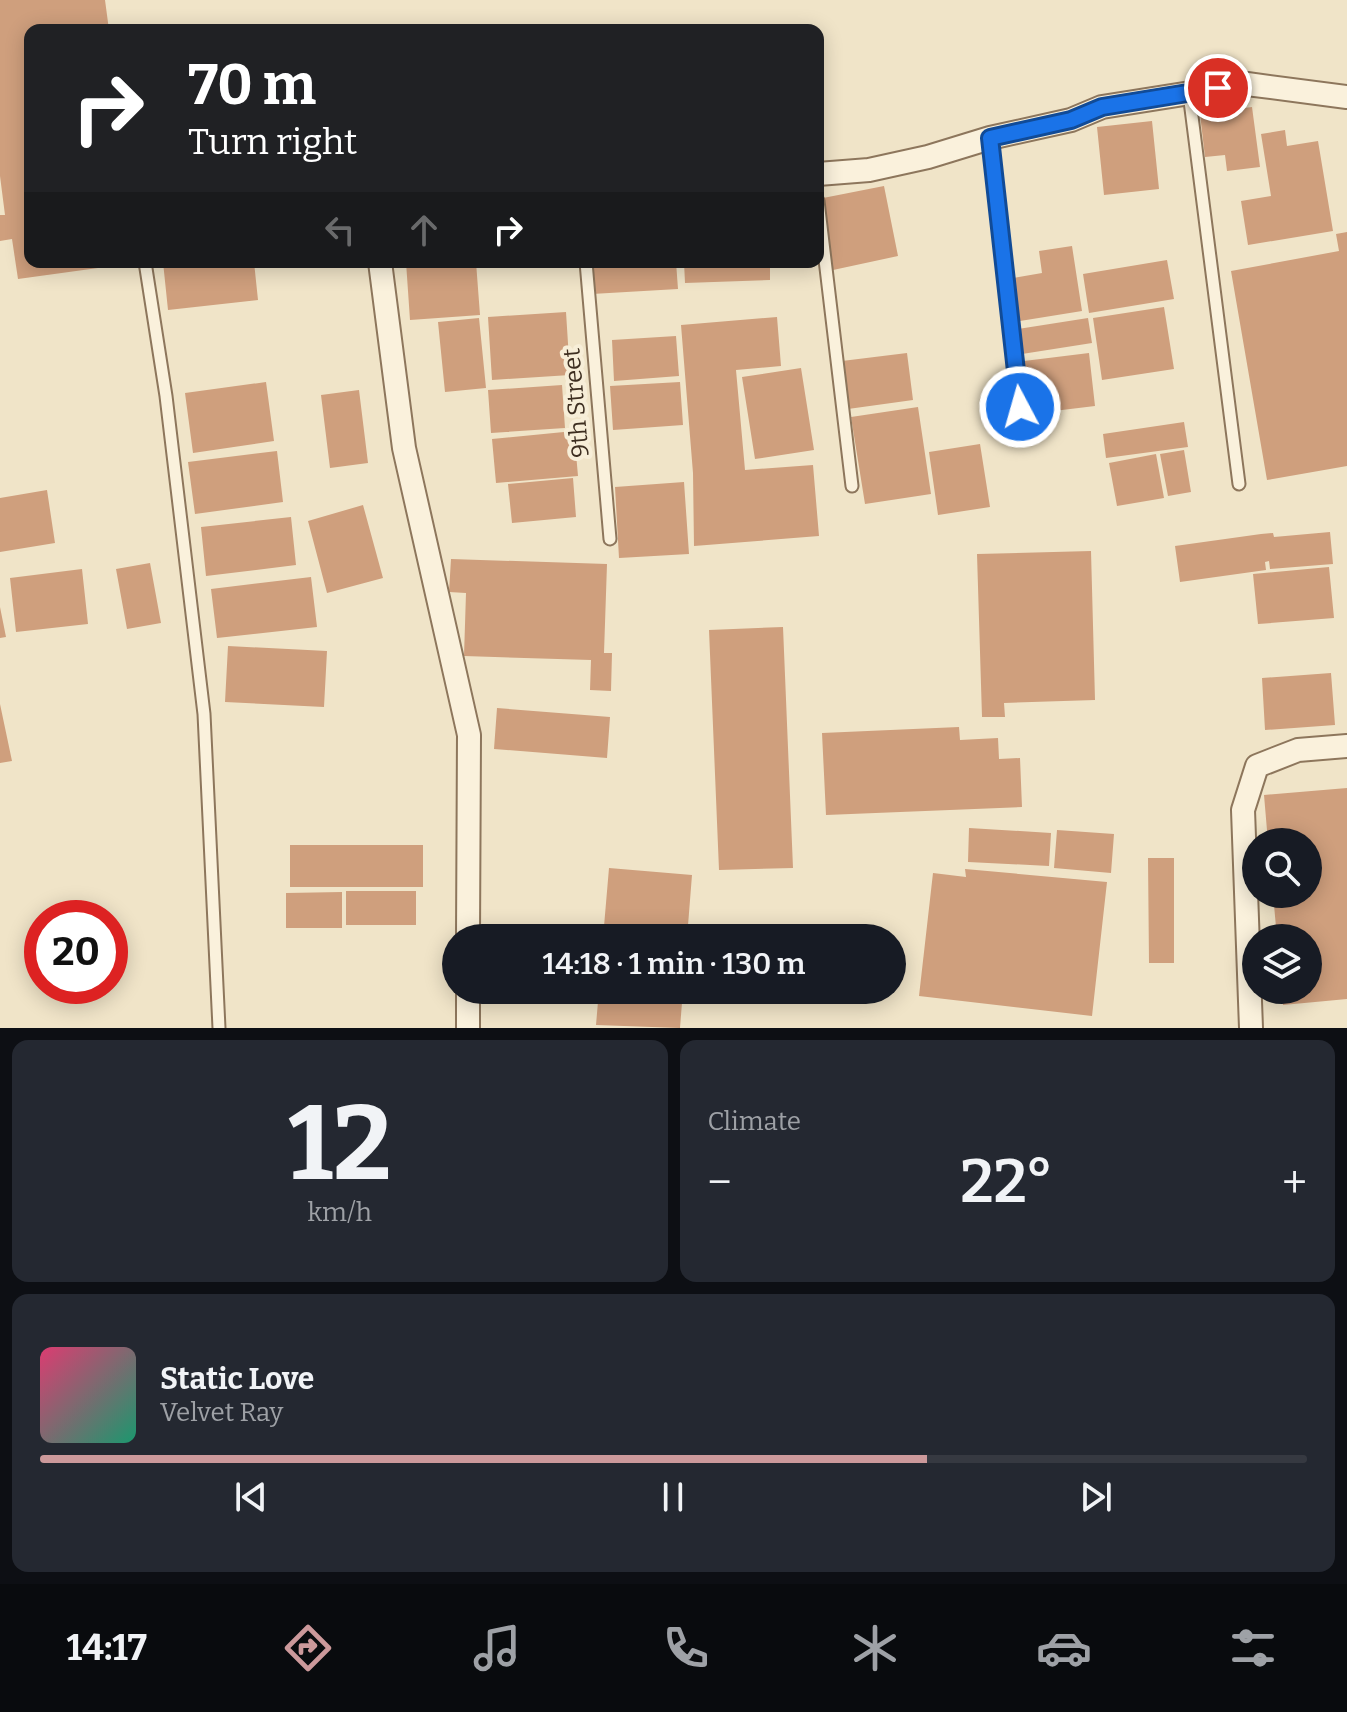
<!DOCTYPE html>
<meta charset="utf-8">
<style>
body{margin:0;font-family:Bitter,serif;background:#242831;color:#f1f3f6;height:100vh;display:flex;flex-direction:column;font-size:30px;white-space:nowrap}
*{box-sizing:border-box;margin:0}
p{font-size:26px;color:#9ea1a6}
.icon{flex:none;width:44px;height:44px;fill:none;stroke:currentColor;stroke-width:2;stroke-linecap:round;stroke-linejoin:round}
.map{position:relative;height:1028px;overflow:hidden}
.details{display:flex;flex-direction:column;gap:12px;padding:12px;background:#0d0f14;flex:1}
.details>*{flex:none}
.guide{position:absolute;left:24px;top:24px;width:800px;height:244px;border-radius:16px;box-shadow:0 4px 20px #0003;background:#202124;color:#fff;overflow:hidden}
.buttons{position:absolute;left:1242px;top:828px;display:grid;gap:16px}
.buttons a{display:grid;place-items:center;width:80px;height:80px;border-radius:50%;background:#171b24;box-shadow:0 4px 20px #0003;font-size:40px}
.speed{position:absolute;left:24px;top:900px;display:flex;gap:16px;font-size:40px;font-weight:700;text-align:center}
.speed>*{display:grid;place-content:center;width:104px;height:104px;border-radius:50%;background:#171b24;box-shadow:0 4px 20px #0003;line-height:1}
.speed .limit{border:12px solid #d22;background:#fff;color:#111}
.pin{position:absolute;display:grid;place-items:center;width:68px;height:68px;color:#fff;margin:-34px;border:4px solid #fff;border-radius:50%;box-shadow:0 2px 8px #0007}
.me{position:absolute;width:88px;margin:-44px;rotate:354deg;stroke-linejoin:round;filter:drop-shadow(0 0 6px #0008)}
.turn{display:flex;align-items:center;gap:28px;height:168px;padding:0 32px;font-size:36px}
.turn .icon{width:104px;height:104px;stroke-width:2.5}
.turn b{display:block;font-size:56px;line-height:68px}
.lanes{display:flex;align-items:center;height:76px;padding:0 32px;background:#0003;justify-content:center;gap:40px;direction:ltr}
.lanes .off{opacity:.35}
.big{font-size:60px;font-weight:600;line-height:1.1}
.details .widget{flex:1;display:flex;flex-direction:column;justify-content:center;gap:12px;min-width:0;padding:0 28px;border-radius:16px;background:#242831}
.details .dial{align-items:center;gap:0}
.dial b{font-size:104px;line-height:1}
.song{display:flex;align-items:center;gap:24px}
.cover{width:96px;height:96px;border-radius:12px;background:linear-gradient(135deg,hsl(340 70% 55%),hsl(160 70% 35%))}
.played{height:8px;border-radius:4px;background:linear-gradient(90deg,#cc999b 70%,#363941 70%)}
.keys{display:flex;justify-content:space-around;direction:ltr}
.heat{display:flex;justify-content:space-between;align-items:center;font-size:44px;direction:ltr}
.details .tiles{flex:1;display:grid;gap:12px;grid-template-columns:1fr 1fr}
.widget:last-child{grid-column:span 2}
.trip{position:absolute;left:442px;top:924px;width:464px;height:80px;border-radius:40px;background:#171b24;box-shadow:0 4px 20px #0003;font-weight:600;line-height:80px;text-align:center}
.tab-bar{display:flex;height:128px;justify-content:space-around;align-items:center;background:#090b0e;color:#9ea1a6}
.tab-bar .icon{width:56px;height:56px}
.tab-bar .on{color:#cc999b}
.tab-bar b{font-size:36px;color:#f1f3f6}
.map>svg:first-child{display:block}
.building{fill:#cf9f7d}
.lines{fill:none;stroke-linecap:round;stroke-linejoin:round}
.lane-casing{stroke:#8d765c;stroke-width:15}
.street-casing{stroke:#8d765c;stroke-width:26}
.lane{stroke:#faf1dc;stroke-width:11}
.street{stroke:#faf1dc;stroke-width:22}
.route-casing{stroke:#114b97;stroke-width:20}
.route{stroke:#1a73e8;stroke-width:14}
.labels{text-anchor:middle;stroke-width:8;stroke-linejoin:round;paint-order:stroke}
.street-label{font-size:24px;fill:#3d2e20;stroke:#f7eed8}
</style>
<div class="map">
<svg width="1347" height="1028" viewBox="0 0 1347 1028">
<rect width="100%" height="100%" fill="#f0e4c8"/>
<path class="building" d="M0,0h105l4,30h-79v232l97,2 -109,15 -6,-40 -12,2v-26h5l-5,-39z
M1252,107l8,60 -33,4 -2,-16 -20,2 -5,-43z
M1152,121l7,68 -55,6 -7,-68z
M1285,130l2,16 31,-5 15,90 -85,14 -7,-44 30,-5 -10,-62z
M884,186l14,70 -65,14 -15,-71z
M1347,232v234l-80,14 -36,-209 108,-20 -3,-17z
M1072,246l10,65 -62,10 -7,-43 29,-5 -3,-22z
M1167,260l7,39 -85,14 -6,-39z
M163,262h91l4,38 -90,10z
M406,262h70l4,53 -70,5z
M590,262h86l2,27 -86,5z
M684,262h86v18l-85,3z
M1164,307l10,62 -72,11 -9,-62z
M566,312l4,63 -78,5 -4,-63z
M777,317l4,49 -45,4 9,100 68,-5 6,71 -125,10 -1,-73 -12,-148z
M479,318l7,70 -41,4 -7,-70z
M1088,318l4,25 -70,11 -4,-25z
M676,336l3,40 -65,5 -2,-41z
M907,353l6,47 -65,9 -6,-48z
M1089,353l6,53 -66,8 -5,-53z
M801,368l13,82 -59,9 -13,-82z
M266,382l8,59 -81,12 -8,-60z
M680,382l3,43 -70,5 -3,-44z
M562,385l3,43 -74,5 -3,-43z
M359,390l9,73 -38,5 -9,-73z
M918,407l13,87 -66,10 -14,-87z
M1184,422l4,25 -82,11 -3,-24z
M574,431l4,45 -82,7 -4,-44z
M980,444l10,63 -52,8 -9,-63z
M1184,450l7,42 -23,4 -8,-42z
M277,451l6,51 -88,12 -7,-52z
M1156,454l8,44 -47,8 -8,-43z
M573,478l3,39 -64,6 -4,-39z
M684,482l5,72 -70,4 -4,-71z
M47,490l8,53 -55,9v-54z
M363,505l20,73 -56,15 -19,-72z
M291,517l5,48 -90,11 -5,-49z
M1330,532l3,32 -63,5 -1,-8 -4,1 1,8 -86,12 -5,-36 86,-12 12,-1 1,4z
M1091,551l4,149 -91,3 1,14h-23l-5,-163z
M451,559l156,5 -3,89h8l-1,38 -21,-1 1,-30 -127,-4 2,-63 -17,-1z
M150,563l11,60 -34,6 -11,-60z
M1329,567l5,51 -76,6 -5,-50z
M82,569l6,55 -72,8 -6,-54z
M311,577l6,50 -100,11 -6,-49z
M0,607l6,30 -6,1z
M783,627l10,241 -74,2 -10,-240z
M228,646l99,5 -3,56 -99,-5z
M1331,673l4,52 -70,5 -3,-52z
M0,704l12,57 -12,2z
M497,708l113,9 -3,41 -113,-9z
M959,727l1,13 38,-2 1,21 21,-1 2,49 -196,8 -4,-82z
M1347,788v211l-64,6 -2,-15h27v-52h-31l-4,-44h35v-52h-40l-4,-47z
M969,828l82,5 -2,33 -81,-4z
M1057,830l57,4 -3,39 -57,-5z
M290,845h133v42h-133z
M1148,858h26v105h-25z
M609,868l83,7 -5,63h-84z
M965,869l142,13 -15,134 -173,-20 14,-123 33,4z
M346,891h70v34h-70z
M342,892v36h-56v-35z
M599,990h84l-3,38 -84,-3z"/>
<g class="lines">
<g class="lane-casing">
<path id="lane" d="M1189,93l50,391
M990,138l30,269
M818,201l34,285
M145,262l21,134 38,318 15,314
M586,262l24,277"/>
</g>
<g class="street-casing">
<path id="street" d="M818,174l51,-4 59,-13 62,-19 81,-18 31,-13 145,-23 100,13
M380,262l24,186 65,287 -1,203
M468,1028v-38
M1251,1028l-8,-218 14,-44 41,-16 49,-4"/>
</g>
<use href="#lane" class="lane"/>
<use href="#street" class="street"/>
</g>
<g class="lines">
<g class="route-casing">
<path id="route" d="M1020,407l-30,-269 81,-18 31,-13 116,-19"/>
</g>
<use href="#route" class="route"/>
</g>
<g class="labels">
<g class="street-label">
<text transform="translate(576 403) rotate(-95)" y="8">9th Street</text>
</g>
</g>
</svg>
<div class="buttons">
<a><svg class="icon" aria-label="search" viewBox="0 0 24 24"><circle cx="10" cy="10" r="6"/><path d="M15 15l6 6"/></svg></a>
<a><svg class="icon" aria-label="layers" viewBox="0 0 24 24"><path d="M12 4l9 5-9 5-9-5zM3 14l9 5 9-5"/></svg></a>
</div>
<div class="speed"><div class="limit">20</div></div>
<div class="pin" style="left:1218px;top:88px;background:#d93025"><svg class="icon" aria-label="arrive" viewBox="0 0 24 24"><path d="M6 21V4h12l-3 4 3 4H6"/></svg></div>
<svg class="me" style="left:1020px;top:407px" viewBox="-20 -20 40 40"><circle r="17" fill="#1a73e8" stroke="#fff" stroke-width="3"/><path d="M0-11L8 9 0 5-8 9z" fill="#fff"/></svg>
<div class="trip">14:18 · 1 min · 130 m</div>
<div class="guide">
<div class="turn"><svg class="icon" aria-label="right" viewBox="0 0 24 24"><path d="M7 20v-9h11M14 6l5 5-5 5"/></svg><div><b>70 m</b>Turn right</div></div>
<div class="lanes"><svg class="icon off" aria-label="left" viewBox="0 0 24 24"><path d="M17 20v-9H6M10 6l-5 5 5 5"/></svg><svg class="icon off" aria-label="ahead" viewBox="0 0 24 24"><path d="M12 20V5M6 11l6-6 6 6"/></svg><svg class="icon" aria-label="right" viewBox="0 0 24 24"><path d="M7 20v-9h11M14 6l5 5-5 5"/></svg></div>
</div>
</div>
<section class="details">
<div class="tiles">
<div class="widget dial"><b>12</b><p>km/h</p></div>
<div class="widget"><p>Climate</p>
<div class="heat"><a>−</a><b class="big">22°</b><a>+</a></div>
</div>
<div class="widget">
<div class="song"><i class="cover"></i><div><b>Static Love</b><p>Velvet Ray</p></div></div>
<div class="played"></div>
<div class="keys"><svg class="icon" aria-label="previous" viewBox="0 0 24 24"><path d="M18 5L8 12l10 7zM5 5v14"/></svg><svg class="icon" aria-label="pause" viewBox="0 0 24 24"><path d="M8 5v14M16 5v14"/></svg><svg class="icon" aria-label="next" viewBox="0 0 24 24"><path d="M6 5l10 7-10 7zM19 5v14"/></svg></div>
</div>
</div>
</section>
<nav class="tab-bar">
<b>14:17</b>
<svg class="icon on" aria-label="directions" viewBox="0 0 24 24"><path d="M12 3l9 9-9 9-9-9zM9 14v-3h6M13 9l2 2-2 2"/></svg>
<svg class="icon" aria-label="music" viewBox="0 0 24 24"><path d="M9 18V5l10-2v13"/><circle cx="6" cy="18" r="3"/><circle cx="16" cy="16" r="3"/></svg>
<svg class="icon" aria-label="phone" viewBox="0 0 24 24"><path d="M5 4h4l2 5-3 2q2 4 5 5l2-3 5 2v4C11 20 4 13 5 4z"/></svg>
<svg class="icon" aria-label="climate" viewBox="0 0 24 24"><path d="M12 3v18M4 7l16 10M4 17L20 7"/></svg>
<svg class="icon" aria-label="car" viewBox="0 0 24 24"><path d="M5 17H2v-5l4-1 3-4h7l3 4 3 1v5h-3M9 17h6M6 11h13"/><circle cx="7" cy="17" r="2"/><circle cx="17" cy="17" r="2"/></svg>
<svg class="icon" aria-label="filters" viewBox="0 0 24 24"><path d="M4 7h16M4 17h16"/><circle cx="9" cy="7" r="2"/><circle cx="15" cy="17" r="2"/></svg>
</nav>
